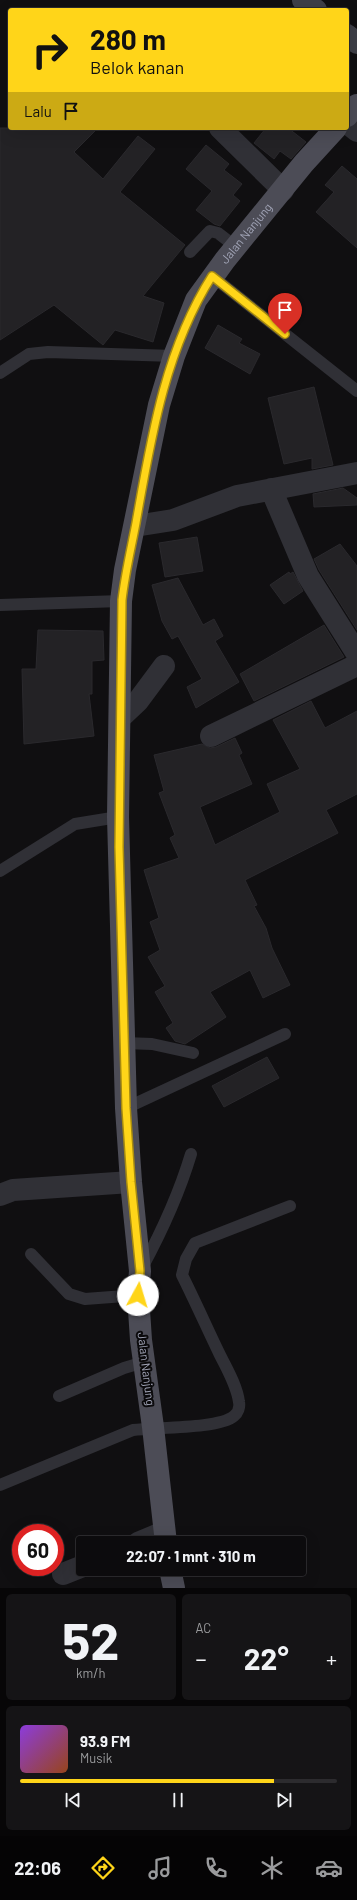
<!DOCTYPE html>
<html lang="id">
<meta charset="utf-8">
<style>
body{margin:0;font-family:Barlow,sans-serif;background:#151416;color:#f1f3f6;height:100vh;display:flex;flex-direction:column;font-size:15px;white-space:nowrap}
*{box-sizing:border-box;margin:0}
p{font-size:13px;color:#9a9b9d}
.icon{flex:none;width:22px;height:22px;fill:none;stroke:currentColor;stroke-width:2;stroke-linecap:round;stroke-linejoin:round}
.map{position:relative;height:1588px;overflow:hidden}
.side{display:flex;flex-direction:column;gap:6px;padding:6px;background:#070607;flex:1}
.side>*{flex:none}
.top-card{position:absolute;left:8px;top:8px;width:341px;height:122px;border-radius:4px;box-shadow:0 4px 16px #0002,0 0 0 1px #2c2b2e;background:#ffd519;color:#111;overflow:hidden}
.speed{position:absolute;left:12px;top:1524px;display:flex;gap:8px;font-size:20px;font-weight:700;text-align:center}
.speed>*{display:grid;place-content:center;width:52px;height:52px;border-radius:50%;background:#0c0b0d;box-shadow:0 4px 16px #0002,0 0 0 1px #2c2b2e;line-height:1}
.speed .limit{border:6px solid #d22;background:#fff;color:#111}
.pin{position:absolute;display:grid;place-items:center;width:34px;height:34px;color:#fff;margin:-41px -17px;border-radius:50% 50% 50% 0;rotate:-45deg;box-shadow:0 0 4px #0007}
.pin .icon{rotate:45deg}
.me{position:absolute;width:44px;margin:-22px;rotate:6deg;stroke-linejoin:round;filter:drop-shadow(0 0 3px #0008)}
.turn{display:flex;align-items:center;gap:14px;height:84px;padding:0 16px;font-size:18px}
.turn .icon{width:52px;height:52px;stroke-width:2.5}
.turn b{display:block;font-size:28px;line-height:34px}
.then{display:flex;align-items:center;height:38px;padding:0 16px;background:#0003;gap:8px;font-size:15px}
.big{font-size:30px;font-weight:700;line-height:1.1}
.side .widget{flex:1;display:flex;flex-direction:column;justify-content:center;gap:6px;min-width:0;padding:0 14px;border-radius:6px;background:#151416}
.side .dial{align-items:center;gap:0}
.dial b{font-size:52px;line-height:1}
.song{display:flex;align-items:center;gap:12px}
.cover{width:48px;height:48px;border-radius:6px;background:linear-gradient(135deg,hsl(270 70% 55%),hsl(20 70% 35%))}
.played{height:4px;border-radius:2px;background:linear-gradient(90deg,#ffd519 80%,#2c2b2e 80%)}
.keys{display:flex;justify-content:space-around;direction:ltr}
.heat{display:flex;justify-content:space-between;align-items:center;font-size:22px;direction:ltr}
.side .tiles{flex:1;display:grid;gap:6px;grid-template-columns:1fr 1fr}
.widget:last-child{grid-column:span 2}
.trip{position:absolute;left:76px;top:1536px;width:230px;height:40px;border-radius:4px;background:#0c0b0d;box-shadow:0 4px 16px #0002,0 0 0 1px #2c2b2e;font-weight:700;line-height:40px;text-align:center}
.menu{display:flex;height:64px;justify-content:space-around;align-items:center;background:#050405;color:#9a9b9d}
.menu .icon{width:28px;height:28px}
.menu .selected{color:#ffd519}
.menu b{font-size:18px;color:#f1f3f6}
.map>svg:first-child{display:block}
.building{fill:#232225;stroke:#2a292d}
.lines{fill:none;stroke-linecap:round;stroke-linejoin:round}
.lane{stroke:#303036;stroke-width:12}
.street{stroke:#303036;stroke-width:22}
.secondary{stroke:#3e3f47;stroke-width:22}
.primary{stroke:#4c4c56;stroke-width:22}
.route-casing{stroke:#a68a10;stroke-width:10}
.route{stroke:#ffd519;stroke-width:7}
.labels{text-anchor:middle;stroke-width:4;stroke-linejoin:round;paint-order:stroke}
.street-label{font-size:12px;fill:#9fa2b4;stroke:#0b0a0c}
</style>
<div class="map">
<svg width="357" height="1588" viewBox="0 0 357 1588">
<rect width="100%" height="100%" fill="#100f11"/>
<path class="building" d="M0,128h98l-24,24 29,27 35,-43 17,13 -35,43 65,53 -42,51 21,7 -11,39 -38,-12 -12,15 -49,-40 -54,35z
M266,128h22l18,14 -15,17 -11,-8 -6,8 -20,-16z
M206,145l23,19 -5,6 18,14 -9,11 7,6 -20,25 -6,-2 -18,-14 16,-19 -26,-22z
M342,166l15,13v69l-41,-36 18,-20 -9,-7z
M218,325l24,14 -3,4 21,11 -10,20 -45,-26z
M314,387l19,78 -21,4v-11l-28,6 -16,-66z
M343,488l14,10v7l-43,2 -1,-13z
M197,537l6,34 -38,6 -6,-34z
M340,544l17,22v64l-38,-60 -5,-11z
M289,572l1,2 3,-2 10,19 -19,13 -14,-19z
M178,578l25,47 11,-6 9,17 -8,5 24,41 -43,26 -9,-21 15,-8 -24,-43 -6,3 -10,-18 -10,-36z
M324,625l20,32 -90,44 -14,-27z
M38,630l65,1 1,29 -12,1v33h-3l5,42 -70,8 -2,-75h14z
M311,701l14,27 32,-17v83l-31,16 12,23 -93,47 12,25 -3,1 12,22 6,20 18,37 -27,13 -13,-28 -40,22 16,25 -41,27 -10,-3 -9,-13 7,-5 -18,-31 10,-6 -17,-29 12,-7 -10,-28 9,-4 -15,-48 35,-12 -9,-20 5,-3 -16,-42 5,-2 -10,-36 48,-11 8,4 6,-1 19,-9 7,15 -3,2 13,29 -52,23 15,38 65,-33 -13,-28 33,-15 -27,-49z
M267,1057l12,21 -55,29 -12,-21z"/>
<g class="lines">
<path class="lane" d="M190,252l20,-21 8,2 18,14
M212,276l145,115
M0,373l29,-19 19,-2 126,4
M0,605l121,-4
M0,871l75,-47 43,-7
M124,1043l28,1 41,9
M126,1108l159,-74
M31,1254l38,40 16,5 53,-4
M142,1268c20,-37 37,-74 49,-114
M59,1396l65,-28 20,-6
M0,1485l133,-55c22,-3 86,-1 101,-14 4,-3 6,-9 5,-14 -2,-16 -12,-33 -19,-47 -13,-27 -25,-54 -38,-80l4,-16 9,-16 95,-37"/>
<path class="street" d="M347,123l10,8
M220,128l63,62
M271,489l37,87 49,78
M135,526l38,-6 64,-24 120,-23
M120,718l18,-17 26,-35
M211,736l146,-71
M0,1195l13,-5 118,-8
M138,1543l26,-11
M63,1574l20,-8"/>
<path class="secondary" d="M303,0l13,10
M347,35l10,8"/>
<g class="primary">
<path d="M347,116l10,-11"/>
<path id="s1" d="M166,1543l-13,-116 -12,-87 -3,-45 2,-24 -9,-89 -5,-74 -8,-291 3,-216 4,-31 34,-165 15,-49 22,-56 29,-40 79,-97 32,-35"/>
<path d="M170,1569l4,19"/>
</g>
</g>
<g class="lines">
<g class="route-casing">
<path id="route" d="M138,1295l2,-24 -9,-89 -5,-74 -7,-261 3,-247c3,-26 9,-51 14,-77 15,-85 29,-173 76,-247l73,58"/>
</g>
<use href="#route" class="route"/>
</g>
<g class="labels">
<g class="street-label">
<text dy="4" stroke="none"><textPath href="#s1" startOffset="1339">Jalan Nanjung</textPath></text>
<text transform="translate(146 1369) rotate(83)" y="4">Jalan Nanjung</text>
</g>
</g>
</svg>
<div class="speed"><div class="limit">60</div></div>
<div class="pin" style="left:285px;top:334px;background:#d93025"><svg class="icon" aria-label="arrive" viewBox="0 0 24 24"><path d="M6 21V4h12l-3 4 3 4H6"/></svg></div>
<svg class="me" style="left:138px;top:1295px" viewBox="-20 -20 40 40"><circle r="19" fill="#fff"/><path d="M0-13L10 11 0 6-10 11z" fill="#ffd519"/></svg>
<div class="trip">22:07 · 1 mnt · 310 m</div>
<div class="top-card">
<div class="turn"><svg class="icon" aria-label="right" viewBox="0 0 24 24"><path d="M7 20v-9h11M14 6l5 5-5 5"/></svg><div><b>280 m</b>Belok kanan</div></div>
<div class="then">Lalu<svg class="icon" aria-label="arrive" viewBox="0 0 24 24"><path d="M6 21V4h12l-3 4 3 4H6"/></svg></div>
</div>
</div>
<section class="side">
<div class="tiles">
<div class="widget dial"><b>52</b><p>km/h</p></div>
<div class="widget"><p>AC</p>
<div class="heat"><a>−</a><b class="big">22°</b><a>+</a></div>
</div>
<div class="widget">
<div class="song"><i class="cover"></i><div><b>93.9 FM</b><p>Musik</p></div></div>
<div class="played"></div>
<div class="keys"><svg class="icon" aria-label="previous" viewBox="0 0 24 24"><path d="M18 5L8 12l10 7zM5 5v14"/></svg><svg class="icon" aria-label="pause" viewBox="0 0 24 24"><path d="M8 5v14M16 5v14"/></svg><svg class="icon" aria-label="next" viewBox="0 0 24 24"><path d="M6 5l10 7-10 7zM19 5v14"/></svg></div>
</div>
</div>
</section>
<nav class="menu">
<b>22:06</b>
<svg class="icon selected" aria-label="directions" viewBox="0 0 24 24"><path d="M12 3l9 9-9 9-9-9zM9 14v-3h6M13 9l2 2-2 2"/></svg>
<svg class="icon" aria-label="music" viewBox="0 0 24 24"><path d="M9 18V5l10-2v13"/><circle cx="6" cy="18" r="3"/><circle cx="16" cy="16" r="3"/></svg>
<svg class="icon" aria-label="phone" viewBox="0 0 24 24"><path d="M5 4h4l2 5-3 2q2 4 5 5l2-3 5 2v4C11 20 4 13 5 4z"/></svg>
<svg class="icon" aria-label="climate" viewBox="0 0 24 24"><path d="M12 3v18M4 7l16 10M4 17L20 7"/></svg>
<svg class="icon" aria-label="car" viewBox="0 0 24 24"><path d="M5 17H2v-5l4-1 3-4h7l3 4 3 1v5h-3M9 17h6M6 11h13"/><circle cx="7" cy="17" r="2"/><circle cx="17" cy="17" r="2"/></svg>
</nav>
